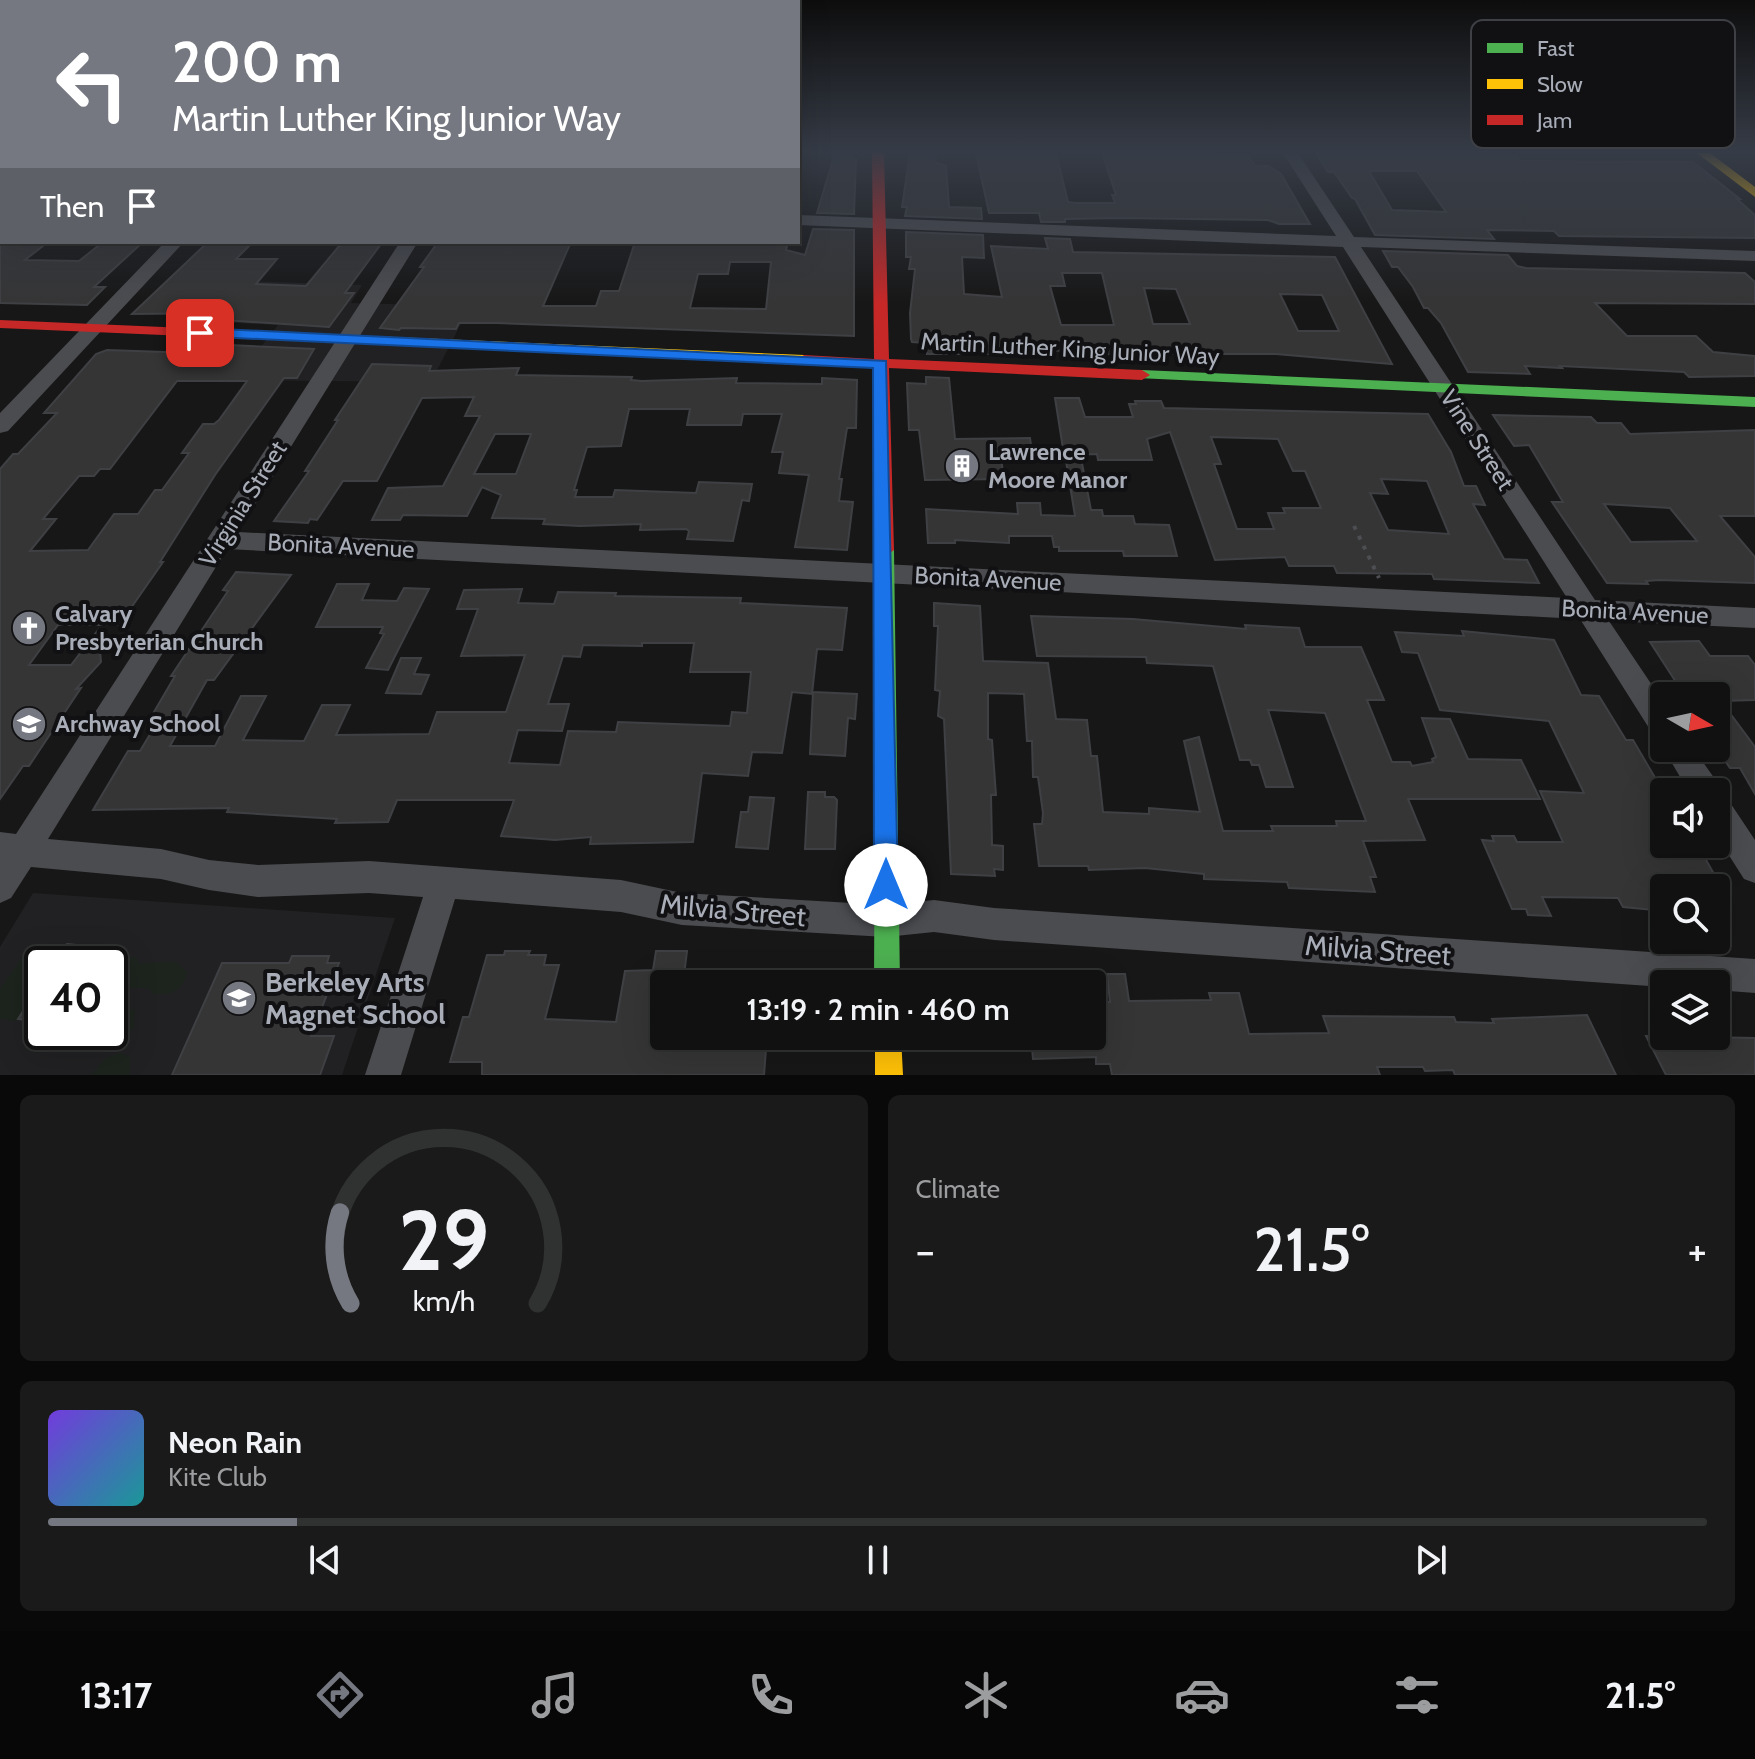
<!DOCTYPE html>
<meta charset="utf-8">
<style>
body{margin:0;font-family:Cabin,sans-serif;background:#1a1a1a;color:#f1f3f6;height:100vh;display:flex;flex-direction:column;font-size:30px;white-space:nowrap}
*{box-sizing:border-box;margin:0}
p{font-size:26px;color:#9c9d9f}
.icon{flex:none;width:44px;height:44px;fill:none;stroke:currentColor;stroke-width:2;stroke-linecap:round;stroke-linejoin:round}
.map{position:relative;height:1075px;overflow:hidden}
.details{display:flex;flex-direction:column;gap:20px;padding:20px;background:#090909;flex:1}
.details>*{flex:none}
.guide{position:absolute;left:0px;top:0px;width:800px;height:244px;box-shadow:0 8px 32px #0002,0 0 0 2px #303131;background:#757880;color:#fff;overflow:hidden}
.needle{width:52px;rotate:99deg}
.fabs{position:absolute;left:1650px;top:682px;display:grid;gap:16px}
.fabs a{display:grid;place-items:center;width:80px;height:80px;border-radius:8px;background:#111;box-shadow:0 8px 32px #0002,0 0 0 2px #303131;font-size:40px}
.speed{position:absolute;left:24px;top:946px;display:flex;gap:16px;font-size:40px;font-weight:700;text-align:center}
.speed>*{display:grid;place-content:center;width:104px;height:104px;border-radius:50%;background:#111;box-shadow:0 8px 32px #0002,0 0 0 2px #303131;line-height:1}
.speed .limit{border:4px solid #111;border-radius:12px;background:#fff;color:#111}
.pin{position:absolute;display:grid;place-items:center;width:68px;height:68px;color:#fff;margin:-34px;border-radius:16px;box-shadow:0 4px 12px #0006}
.me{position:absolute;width:88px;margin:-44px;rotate:0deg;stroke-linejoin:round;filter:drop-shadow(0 0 6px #0008)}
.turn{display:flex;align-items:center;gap:28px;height:168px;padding:0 40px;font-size:36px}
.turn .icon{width:104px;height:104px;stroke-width:2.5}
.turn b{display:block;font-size:56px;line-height:68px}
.then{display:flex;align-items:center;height:76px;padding:0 40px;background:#0003;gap:16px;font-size:30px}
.big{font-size:60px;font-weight:600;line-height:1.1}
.details .card{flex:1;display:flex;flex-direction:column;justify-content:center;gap:12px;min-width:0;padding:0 28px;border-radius:12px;background:#1a1a1a}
.details .dial{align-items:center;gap:0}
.dial svg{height:208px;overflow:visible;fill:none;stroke:#303131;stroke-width:7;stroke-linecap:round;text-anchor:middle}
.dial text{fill:#f1f3f6;stroke:none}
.song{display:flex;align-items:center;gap:24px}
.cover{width:96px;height:96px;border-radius:12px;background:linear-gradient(135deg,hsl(260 70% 55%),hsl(180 70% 35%))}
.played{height:8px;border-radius:4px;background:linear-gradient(90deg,#757880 15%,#303131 15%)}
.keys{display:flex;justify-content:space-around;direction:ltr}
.heat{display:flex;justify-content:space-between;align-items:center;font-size:44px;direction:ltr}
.details .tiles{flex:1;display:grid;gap:20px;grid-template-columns:1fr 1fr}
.card:last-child{grid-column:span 2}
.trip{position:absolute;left:650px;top:970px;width:456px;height:80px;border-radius:8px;background:#111;box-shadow:0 8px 32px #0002,0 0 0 2px #303131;font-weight:600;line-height:80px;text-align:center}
.menu{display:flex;height:128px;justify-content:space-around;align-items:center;background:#070707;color:#9c9d9f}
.menu .icon{width:56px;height:56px}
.menu .active{color:#757880}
.menu b{font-size:36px;color:#f1f3f6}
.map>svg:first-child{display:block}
.built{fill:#212123;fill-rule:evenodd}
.green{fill:#1d241e}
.building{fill:#353536;stroke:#3f4043;stroke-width:2;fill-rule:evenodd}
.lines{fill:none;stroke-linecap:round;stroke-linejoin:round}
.path{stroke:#4d4e52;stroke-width:4;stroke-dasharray:4 7;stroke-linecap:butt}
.street{fill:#4b4c50;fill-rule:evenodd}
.fast{fill:#4caf50;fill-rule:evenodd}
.slow{fill:#ffc107;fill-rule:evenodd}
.jam{fill:#c62828;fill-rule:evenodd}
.route{fill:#1a73e8;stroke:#114b97;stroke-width:2}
.labels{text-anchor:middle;stroke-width:8;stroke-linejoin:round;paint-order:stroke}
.street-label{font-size:24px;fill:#a8adb8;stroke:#111113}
.poi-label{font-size:24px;font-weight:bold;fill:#a8adb8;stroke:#111113;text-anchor:start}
.near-street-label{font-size:28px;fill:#a8adb8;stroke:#111113}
.near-poi-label{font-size:28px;font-weight:bold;fill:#a8adb8;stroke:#111113;text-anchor:start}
.key{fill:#111113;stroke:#3e4045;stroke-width:2}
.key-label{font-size:22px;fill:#a8adb8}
</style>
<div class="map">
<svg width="1755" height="1075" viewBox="0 0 1755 1075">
<rect width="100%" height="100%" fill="#171717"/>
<path class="built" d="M248,281l114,4 -11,18 119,3 -39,76 -196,-2 43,-55 -63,-3z
M33,893l362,25 -53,157h-342v-128zM42,964h68v68h-68z"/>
<path class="green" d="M26,951l33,2 -6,11h-11v16l-26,41 -16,-2v-30z
M127,957h9l4,7 35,-3 12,11c-5,20 -14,22 -33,22l-6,-6h-17l-14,8 -7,1v-29z
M119,1007l16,3 -1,17 -16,16 -19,2 -4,-3v-10h15v-20z
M121,1053l9,4 -1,18h-38l15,-17z"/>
<path class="building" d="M835,153h18l-2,6h5l-2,55 -37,-1z
M910,153h26l-1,9 11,4 3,41 32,1 1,11 -77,-3 2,-9h-5z
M976,153h80l12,49 7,1h40l-3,-8h4l-14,-42h113l1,3h33l6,10h14l12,8 29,50h-31l-11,-4 -148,-2 -55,1v3h-24l-2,-9h-50z
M1316,153l199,2 6,6 172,1 47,37h-3l18,16v23l-196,-2 -5,-5 -67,-1 7,9 -119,-4 -20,-36 -3,-1 -18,-26h-6zM1369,171h48l29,41 -54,-2z
M813,229l41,1v106l-358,-13h-37l-3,6 -55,-1 -2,2 -19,-2 44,-61h-4l18,-25h133l-28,64h53l5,-15h18l16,-49h153l-2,8 19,5zM730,262h41l-5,47 -76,-1 8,-34h30z
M906,232l77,3 1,23 -22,-1 2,37 38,3 -11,-51 57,3 -3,-11 25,1 3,13 262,5 57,107 -116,-10h-203l-1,-3 -37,-1 1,4h-109v-11l-15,-1 -1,-3 -1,-26 5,-44h-6l2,-12h-5zM1062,273h40l12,52h-53l-11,-39h15zM1144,288l32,1 14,35h-37zM1280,294l42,1 17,36h-41z
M0,242h48l-23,18 54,1 24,-19h40l-49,45h11l-18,18 -87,-2z
M208,242h45l-17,17h41l-21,25 50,2 33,-40 10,-3 32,1 -36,49h9l-25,34 -107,-7 6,-7 -96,1z
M1383,251l125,4 9,11 9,2 219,5 10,9v22l-160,-1 32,33h69l17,16 42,4v20l-66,1 -5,-5 -124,-6 2,2 -37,-2 5,8 -62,-2 -27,-49 -13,-15h-4l-11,-21 -15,-20h-6z
M229,345l85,4 -17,29h-13l-69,97 -55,87h3l-44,63h-61l-29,40h42l27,-35 3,32 -25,27 5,-1 -52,78h-6l-23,33v-330l13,-15h5l39,-41h-13l52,-59 11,-4 116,4zM177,381h70l-28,39 -5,4h-11l-21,29h7l-27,37h-7l-17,24h-24l-26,36 -58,1 26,-32h-13l36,-43h15l6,-7h10z
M372,364l59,2 -2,5 90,-3 -3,7 116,2 -1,3 11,1 95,-3 -1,5 86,1v-6l35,2 -1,48h-9l-8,51h3l-3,22 14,1 -6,48 -52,-3 14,-72 -30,-2 4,-21h-11l10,-38h-39l-2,11h-54l3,-16h-61l-8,37 -34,1 -13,43h3l-2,7h38l2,-7 81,3 3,-11 53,2 -3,17 -7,-1 -9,41 -46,-2 2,-8 -3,-2 -46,1 1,-6 -61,2 -37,-2 2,-5 -53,-1 9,-23 -19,-8 -15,29 -64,-1 -3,5h-28l16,-32 55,-2 37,-70h-15l9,-19 -52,1 -45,83h-34l-26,39 -7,-1 -2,4 -34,-2 35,-50h-4l33,-51h-3zM495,434h36l-15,40h-42z
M926,377l23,1 6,61 75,-1 3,21h-32l3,20 -79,1 -6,-50h-10l-2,-47 19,1z
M1055,398h24l6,19h48l-4,-13h7l-1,-3h26l3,7 264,6 23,38 13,34h12l9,19 -12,-1 31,55 23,1 12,23 -105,-4 -2,-5 -95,-1 -3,-7h-45l-4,-9 -70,3 -45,-128 -23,7 5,21h-54l-1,-6 -33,1zM1211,437l67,2 15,32h12l16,37h-38l2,5h-17l6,16h-37l-23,-65h7zM1381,479l46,2 22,53 -61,-4 -18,-37 18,1z
M1493,415l98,2 6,6h24l9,11 125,-4v86h-35l35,41v26l-96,-3 -13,1 2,3 -41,-1 -55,-81h11l-34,-57 -15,1zM1604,504l66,4 27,33 -66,1z
M1081,458l10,52h11l1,6h30l2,8 34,1 8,31h-53l-1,-5h-64v-4h-5l-2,-11h-43v7l-54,-3v3h-27l-2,-34 92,5 -1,-11h23l1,12 34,1 -9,-55z
M236,572l55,3 -77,105h-7l-37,66h45l26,-50h25l-23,44 61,1 18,-36h28l-14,30 93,-1 8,-22h69l19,-57 -64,1 17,-47h-21l7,-19 58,-1 -4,14 36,1 4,-12 58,1 -1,3 126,2 -1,5 107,5 -5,42 -25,-1 -5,45 -20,-2 -10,61 -30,-1 -4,24 -46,-3 -9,69 -103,2 1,-7 -36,3 -54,-4 13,-36h-117l-9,22 -53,1 2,-4 -110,-7 2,-4 -136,2 35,-59h12l21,-35 -10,1 24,-41h-4l57,-85 -5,-1zM642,643h52l-4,29h61l-4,41 -15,-1 -2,14 -112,-4 -2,10 -48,-1 -8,34 -51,-2 9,-33 44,1 7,-27h-21l15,-48 17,1 3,-12 59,1z
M337,584h32l-7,16 35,1 7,-13 25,1 -41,81 -22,-2 18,-34 -4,-1 3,-6h-67z
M934,603l46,3 3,55 65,2 8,56 31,1 4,36h6l6,56 46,2v-6l51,4 -16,-71 15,-4 24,94h50l-2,-5h66l-1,-5h30l-41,-108 -57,-3 25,77h-27l-7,-22h-7l-2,-5h-10l-27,-94 -66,-3 -1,-6 -109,-1 -6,-40 102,3 113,10 -1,-4 54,3 6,19h56l23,53h-17l25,62h18l2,4 21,-4 -1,-3 4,-2 -14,-39 28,1 18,40 53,1 19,39h-132l17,41 -62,1 13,36h-6l5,15 -86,-4 -2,-6 -83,-3v-5l-59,-6 -56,2 -1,-4h-49l-5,-42h8l1,-11 -5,-36h-5l-1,-36h-5l-3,-47 -36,-1v46l4,1 4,55h-5l1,50 11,1v24l-9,-1 1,7 -44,-2 -7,-155 -6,-3 2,-25 -5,-1 3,-64h-4z
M1462,631l92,9 27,55 18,1 27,44h7l24,41 7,13v50h33l25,44h-58v23l-41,-4 -5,-9 -76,-1 9,19 -23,-1 -2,-6h-14l-30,-69 12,1 -2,-5h22l3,6h46l-23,-51 44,2 -35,-72 -109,-11 -22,-57 -16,-1 -7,-20 69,4z
M1699,641l11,15h38l7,9v35l-34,1 34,46v47l-15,-26h-10l-14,-20v-52h-31l-35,-54z
M401,658h20l-7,16 15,1 -8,19 -35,-1z
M813,692l44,2 -2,25 -7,-1 -3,38 -35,-2z
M808,792h17v5h9l3,3 -2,49h-30z
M750,797l24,1 -6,51 -32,-2 5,-35h7z
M67,944l49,5 -10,15h-52z
M505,951h25l-2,4h18l-2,10h15l-14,54 71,3 9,-51 28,-1 3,-19h31l-4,33h-19v52h103l-3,39h-282v-13h-32l13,-45h6l18,-62h17z
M292,956h37l-2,7h12l-28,73h23l-14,39h-148l50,-112h67z
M1107,974h18l4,27 82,-1 -2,-7h30l10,41 80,-1 -6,-17 131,1 2,5 38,1 -2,-4 95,-4 29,60h-161l-2,-5 -28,1 -2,-4h-46l3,8h-268l-2,-11h-14v-7l-63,2 -2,-23h61v-18h3l-1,-17 16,1z
M42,982v40l-24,-3z
M1646,1036l109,2v37h-89z"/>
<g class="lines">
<path class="path" d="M1354,526l25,52"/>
<path class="street" d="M1283,153h15l56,84 401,14v10l-394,-14 234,353 160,8v20l-146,-7 55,82v36l-10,-3 -74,-117 -1353,-70 -179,290 113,10 48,11 49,5 111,-4 252,19 61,13 204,12 48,-5 60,8 761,51v34l-39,-3v-6h-52v3l-670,-47 -60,-8 -48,5 -204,-12 -61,-13 -166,-13 -54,176h-36l58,-178 -54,-4 -111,4 -49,-7 -48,-11 -130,-12 -20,31 -11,5v-71l16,2 384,-592h18l-180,290 1329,66 -224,-351 -545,-22v-10l538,21z
M2,188v10l-2,1v-10z
M165,242h19l-176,189 -8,2v-20z
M1664,745v3h29l24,34 2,13 8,3 28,42v43l-11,-4 -28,-44v-43h-27l-26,-44z"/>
<path class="fast" d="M1142,370l613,27v10l-618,-29 -3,-3z
M885,543l9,7 6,434h-26l2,-434z"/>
<path class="slow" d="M1697,153h13l45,34v10z
M371,336l433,19 7,5 -7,5 -438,-22 -2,-3z
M875,1036h26l2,39h-28z"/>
<path class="jam" d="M872,153h12l5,206 253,11 8,5 -8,5 -253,-12 5,182 -9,7 -9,-7 -2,-182 -70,-3 -7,-5 7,-5 70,4z
M0,320l371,16 7,4 -7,4 -371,-16z"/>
</g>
<linearGradient id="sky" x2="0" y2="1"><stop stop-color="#0d0d0d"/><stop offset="0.5" stop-color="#363c47"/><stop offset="1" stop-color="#363c47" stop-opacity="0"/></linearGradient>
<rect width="1755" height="303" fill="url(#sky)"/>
<path class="route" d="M200,328l686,33 12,524 -3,9 -9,3 -8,-3 -4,-9 -1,-517 -678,-32v-6z"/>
<defs>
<g id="building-disc" transform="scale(1.8)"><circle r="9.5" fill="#757880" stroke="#111113"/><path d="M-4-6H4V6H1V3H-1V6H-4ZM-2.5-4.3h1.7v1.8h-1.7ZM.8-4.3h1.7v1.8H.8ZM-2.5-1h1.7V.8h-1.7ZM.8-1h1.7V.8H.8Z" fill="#fff"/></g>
<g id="church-disc" transform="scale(1.8)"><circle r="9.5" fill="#757880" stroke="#111113"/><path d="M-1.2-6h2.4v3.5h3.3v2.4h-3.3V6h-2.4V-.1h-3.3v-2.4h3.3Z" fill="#fff"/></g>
<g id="school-disc" transform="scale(1.8)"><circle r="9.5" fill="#757880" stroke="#111113"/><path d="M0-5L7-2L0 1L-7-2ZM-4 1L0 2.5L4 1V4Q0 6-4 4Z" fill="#fff"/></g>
</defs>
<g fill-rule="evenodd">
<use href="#building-disc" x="962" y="466"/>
<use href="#church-disc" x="29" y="628"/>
<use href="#school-disc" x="29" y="724"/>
<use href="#school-disc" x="239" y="998"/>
</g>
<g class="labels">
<g class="street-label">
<text transform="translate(1070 349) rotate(3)" y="8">Martin Luther King Junior Way</text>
<text transform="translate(1477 440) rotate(57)" y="8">Vine Street</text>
<text transform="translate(243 504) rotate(-58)" y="8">Virginia Street</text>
<text transform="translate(341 546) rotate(3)" y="8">Bonita Avenue</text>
<text transform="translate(988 579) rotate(3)" y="8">Bonita Avenue</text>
<text transform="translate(1635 612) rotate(3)" y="8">Bonita Avenue</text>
</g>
<g class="poi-label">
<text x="988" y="460">Lawrence<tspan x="988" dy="28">Moore Manor</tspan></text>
<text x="55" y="622">Calvary<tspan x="55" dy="28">Presbyterian Church</tspan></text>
<text x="55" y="732">Archway School</text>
</g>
<g class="near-street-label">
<text transform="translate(733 910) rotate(5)" y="10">Milvia Street</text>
<text transform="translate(1378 950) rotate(4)" y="10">Milvia Street</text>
</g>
<g class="near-poi-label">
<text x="265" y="992">Berkeley Arts<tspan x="265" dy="32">Magnet School</tspan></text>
</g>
</g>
<rect x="1471" y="20" width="264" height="128" rx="12" class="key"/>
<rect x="1487" y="43" width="36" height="10" fill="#4caf50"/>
<rect x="1487" y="79" width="36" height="10" fill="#ffc107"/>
<rect x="1487" y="115" width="36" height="10" fill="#c62828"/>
<g class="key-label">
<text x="1537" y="56">Fast</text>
<text x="1537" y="92">Slow</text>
<text x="1537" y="128">Jam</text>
</g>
</svg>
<div class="fabs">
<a><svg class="needle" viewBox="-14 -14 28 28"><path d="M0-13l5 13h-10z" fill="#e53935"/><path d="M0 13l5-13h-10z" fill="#9c9d9f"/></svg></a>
<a><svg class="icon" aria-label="sound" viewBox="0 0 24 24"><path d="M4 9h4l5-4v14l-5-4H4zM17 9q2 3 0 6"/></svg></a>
<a><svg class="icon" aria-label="search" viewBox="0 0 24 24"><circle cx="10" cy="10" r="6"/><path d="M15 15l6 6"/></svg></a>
<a><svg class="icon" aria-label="layers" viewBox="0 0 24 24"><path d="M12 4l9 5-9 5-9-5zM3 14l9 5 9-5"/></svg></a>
</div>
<div class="speed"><div class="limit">40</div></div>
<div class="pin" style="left:200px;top:333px;background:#d93025"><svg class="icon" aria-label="arrive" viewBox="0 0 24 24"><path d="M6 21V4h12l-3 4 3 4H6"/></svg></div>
<svg class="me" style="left:886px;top:885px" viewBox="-20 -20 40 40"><circle r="19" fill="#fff"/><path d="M0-13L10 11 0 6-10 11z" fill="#1a73e8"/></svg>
<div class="trip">13:19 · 2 min · 460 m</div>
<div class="guide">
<div class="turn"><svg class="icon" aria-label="left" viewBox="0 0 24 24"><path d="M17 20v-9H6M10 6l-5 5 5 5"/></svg><div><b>200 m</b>Martin Luther King Junior Way</div></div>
<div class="then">Then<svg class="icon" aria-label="arrive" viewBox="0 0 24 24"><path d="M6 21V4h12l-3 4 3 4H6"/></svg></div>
</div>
</div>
<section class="details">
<div class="tiles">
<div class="card dial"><svg viewBox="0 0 100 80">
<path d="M14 69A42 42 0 1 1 86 69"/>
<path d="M14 69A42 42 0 0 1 10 34" stroke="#757880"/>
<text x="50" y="56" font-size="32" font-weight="700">29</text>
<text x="50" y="72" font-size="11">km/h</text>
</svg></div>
<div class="card"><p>Climate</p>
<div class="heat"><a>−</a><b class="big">21.5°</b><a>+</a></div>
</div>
<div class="card">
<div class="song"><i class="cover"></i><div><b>Neon Rain</b><p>Kite Club</p></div></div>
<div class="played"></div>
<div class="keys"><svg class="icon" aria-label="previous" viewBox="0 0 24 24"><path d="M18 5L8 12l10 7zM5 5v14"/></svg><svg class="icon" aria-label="pause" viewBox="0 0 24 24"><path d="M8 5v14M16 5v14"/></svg><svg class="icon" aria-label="next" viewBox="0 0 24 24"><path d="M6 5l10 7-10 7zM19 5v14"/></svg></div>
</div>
</div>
</section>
<nav class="menu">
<b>13:17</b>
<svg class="icon active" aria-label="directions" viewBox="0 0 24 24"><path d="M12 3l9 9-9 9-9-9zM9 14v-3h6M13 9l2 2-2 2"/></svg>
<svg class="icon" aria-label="music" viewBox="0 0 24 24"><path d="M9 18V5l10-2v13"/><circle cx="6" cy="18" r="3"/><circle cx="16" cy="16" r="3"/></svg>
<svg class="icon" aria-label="phone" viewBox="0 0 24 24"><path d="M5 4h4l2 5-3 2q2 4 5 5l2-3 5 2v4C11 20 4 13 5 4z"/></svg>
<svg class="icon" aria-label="climate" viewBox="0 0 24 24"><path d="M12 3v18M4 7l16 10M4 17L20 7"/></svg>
<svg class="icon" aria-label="car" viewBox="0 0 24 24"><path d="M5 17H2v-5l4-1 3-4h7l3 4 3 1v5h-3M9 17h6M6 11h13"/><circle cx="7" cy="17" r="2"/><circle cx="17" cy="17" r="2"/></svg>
<svg class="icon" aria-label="filters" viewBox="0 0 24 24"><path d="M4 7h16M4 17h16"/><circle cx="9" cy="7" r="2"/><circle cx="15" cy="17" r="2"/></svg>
<b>21.5°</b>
</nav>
